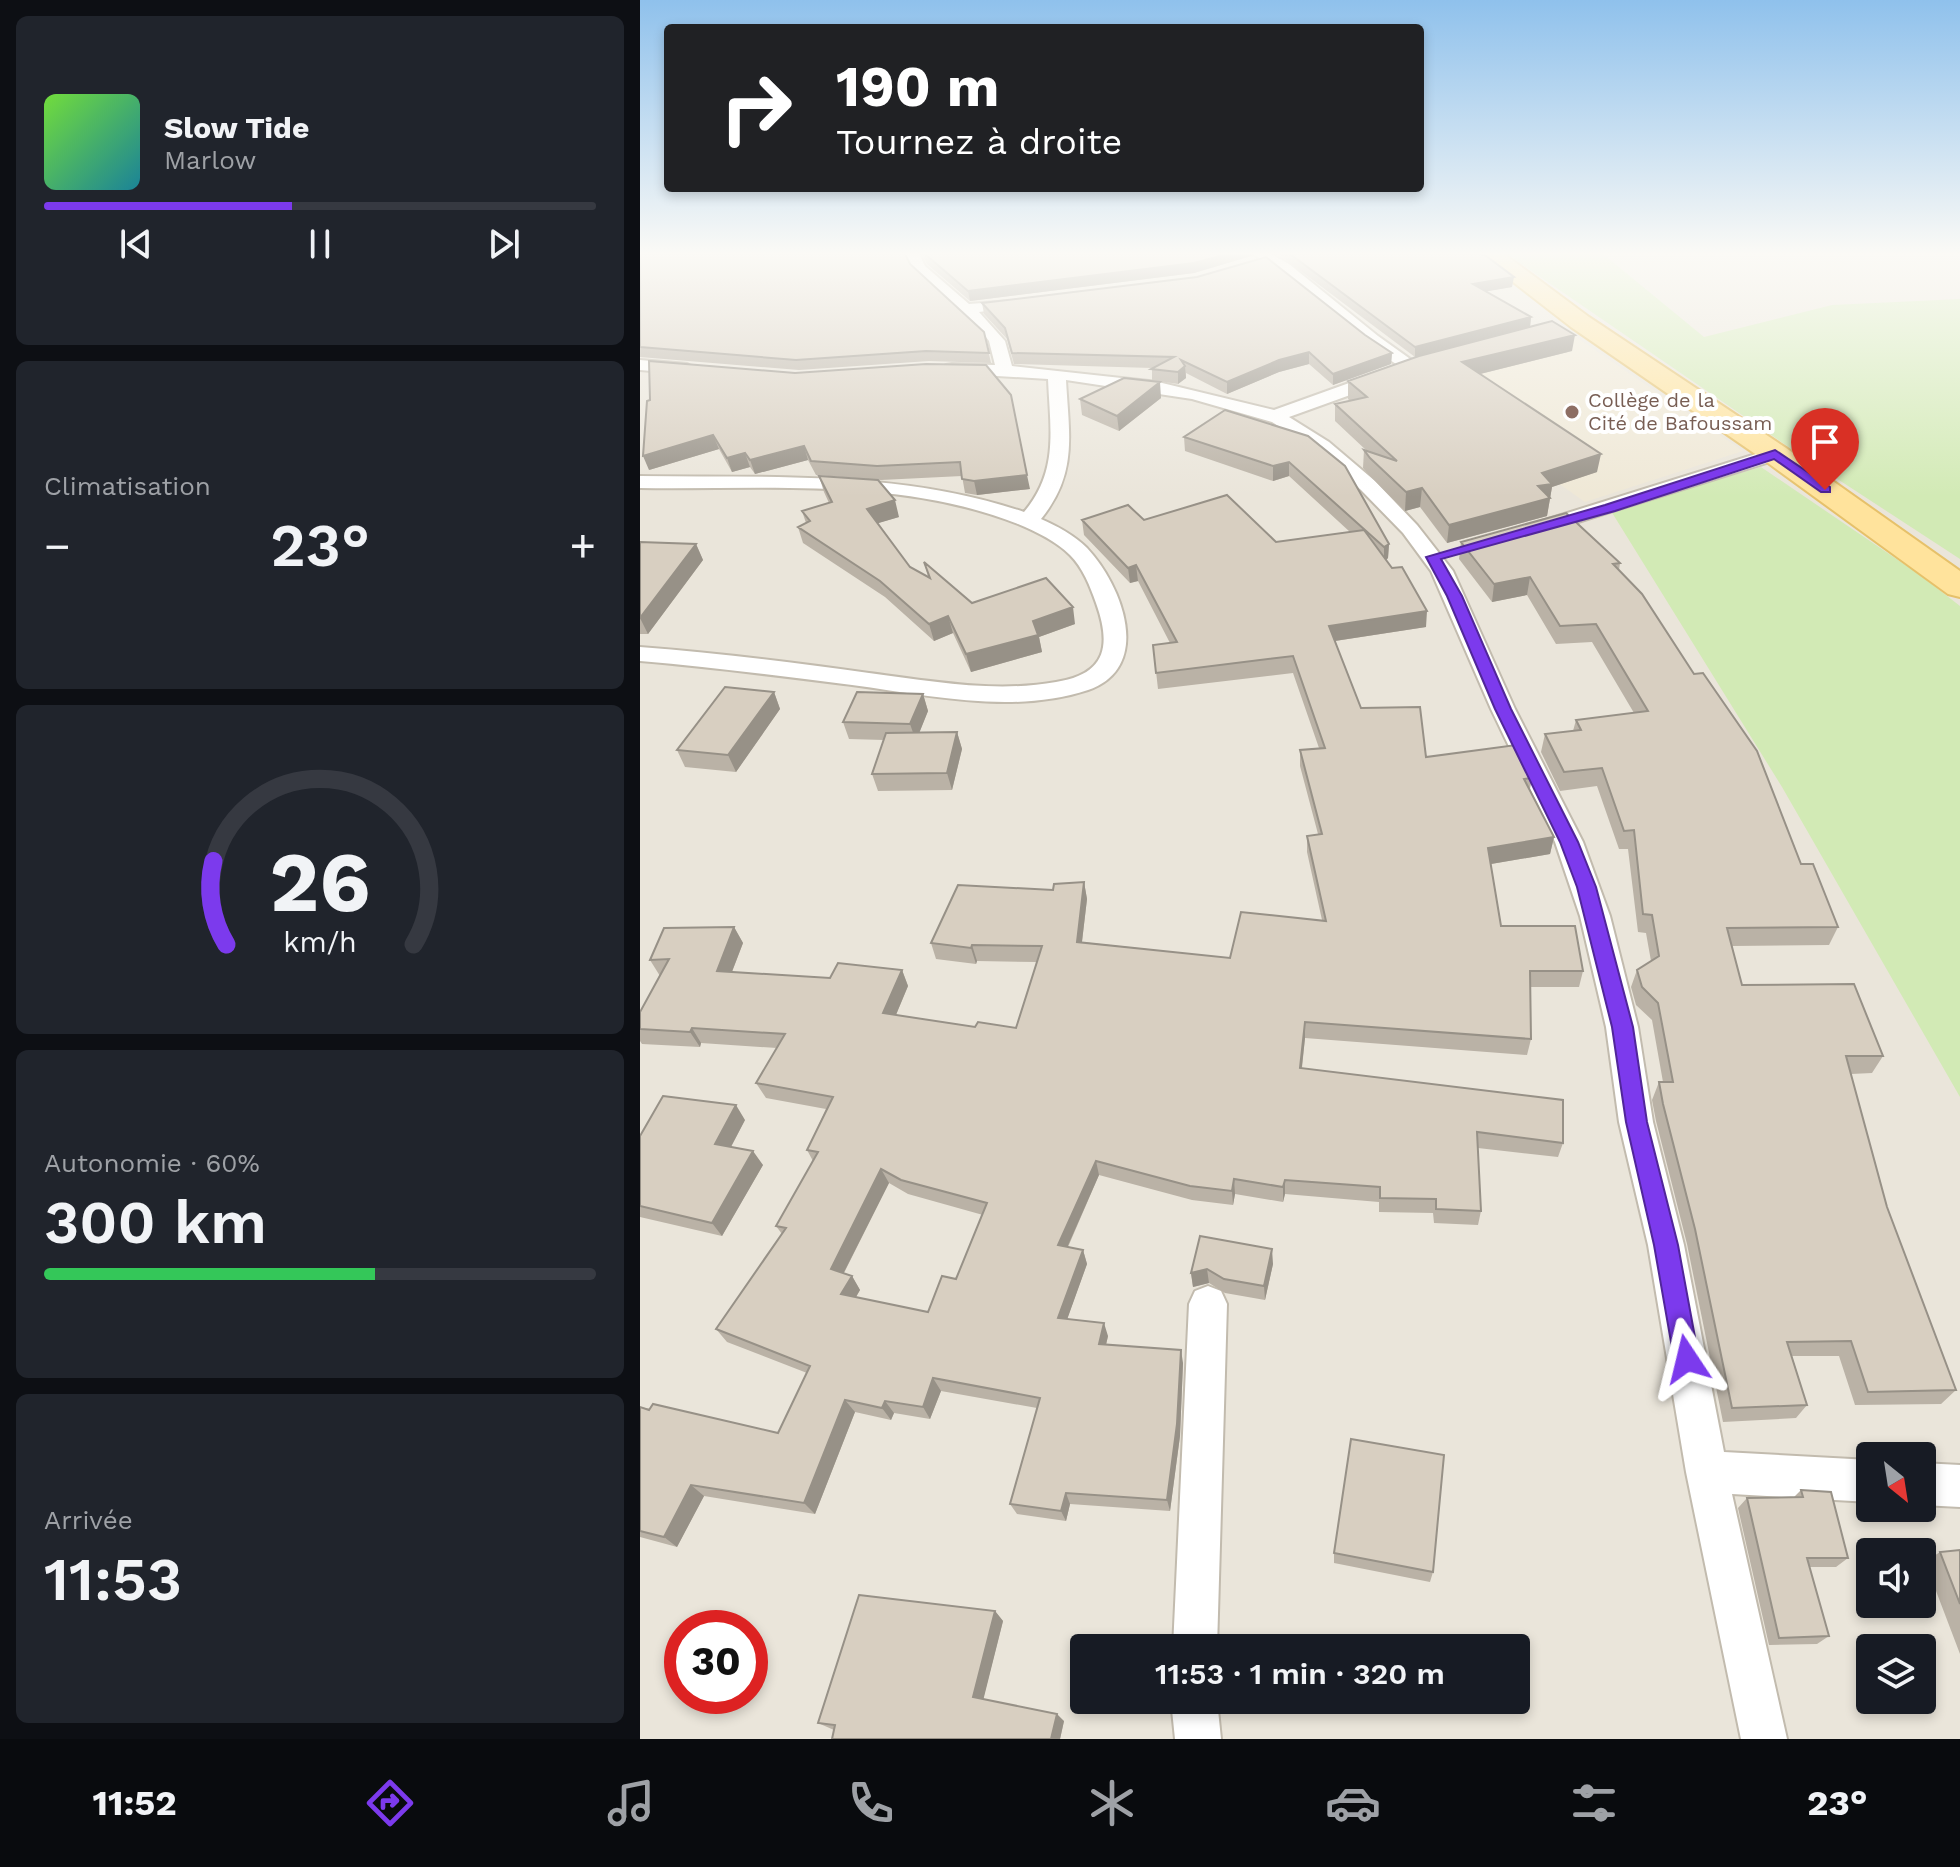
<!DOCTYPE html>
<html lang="fr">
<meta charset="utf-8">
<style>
body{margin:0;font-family:"Work Sans",sans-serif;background:#20242c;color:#f1f3f6;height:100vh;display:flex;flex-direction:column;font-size:30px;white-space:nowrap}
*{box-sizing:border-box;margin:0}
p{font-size:26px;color:#9ea1a6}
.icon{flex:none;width:44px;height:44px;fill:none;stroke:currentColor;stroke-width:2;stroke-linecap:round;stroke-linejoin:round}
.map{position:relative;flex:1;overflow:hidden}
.panel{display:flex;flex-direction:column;gap:16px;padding:16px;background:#0d0f14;width:640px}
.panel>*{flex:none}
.guide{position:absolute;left:24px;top:24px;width:760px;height:168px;border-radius:8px;box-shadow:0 4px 12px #0003;background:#202124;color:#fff;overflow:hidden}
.needle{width:52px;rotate:150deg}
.fabs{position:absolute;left:1216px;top:1442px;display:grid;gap:16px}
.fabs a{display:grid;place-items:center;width:80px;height:80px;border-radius:8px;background:#171b24;box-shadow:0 4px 12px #0003;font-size:40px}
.speed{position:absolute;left:24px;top:1610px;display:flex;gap:16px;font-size:40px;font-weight:700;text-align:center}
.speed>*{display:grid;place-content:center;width:104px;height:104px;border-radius:50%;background:#171b24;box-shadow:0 4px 12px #0003;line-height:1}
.speed .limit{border:12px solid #d22;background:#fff;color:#111}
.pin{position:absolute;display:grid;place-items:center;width:68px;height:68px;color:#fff;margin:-82px -34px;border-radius:50% 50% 50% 0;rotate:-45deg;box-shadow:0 0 8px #0007}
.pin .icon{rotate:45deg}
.me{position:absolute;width:88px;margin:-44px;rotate:350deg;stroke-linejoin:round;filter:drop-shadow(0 0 6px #0008)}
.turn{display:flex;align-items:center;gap:28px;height:168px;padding:0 40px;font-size:36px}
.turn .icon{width:104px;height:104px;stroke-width:2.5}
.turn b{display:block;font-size:56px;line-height:68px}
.big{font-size:60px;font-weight:600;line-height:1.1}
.panel .tile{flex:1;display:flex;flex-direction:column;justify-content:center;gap:12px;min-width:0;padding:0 28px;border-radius:12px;background:#20242c}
.panel .dial{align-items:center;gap:0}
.dial svg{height:208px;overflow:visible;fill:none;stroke:#363941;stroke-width:7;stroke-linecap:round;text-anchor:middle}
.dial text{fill:#f1f3f6;stroke:none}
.song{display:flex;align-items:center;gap:24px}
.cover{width:96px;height:96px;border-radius:12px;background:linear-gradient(135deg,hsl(100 70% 55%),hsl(190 70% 35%))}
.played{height:8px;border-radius:4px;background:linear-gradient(90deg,#7c3aed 45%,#363941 45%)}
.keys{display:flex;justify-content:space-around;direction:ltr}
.heat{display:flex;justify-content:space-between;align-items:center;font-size:44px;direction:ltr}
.charge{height:12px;border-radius:6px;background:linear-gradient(90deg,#34c759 60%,#363941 0)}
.trip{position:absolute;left:430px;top:1634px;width:460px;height:80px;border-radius:8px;background:#171b24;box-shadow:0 4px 12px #0003;font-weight:600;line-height:80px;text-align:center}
.menu{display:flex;height:128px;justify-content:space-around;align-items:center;background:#090b0e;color:#9ea1a6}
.menu .icon{width:56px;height:56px}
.menu .on{color:#7c3aed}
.menu b{font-size:36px;color:#f1f3f6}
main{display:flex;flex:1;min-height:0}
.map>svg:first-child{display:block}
.residential{fill:#eae5da;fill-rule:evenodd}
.education{fill:#efe8d6}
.green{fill:#d2eab5}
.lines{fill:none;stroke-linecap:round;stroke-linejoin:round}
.street-casing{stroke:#c2bbae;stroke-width:4}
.primary-casing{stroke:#e6c16a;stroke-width:4}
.street{fill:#fff;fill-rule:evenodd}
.primary{fill:#ffe39c;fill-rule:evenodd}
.wall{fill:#bab2a6;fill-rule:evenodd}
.shaded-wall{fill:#979187}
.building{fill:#d8cfc1;stroke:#979187;stroke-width:2;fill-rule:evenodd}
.route{fill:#7c3aed;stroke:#51269a;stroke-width:2}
.education-dot{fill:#8d6e63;stroke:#fff;stroke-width:3}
.labels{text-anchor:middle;stroke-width:8;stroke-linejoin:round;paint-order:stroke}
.far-education-label{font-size:20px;fill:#785e54;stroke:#fff;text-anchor:start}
</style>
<main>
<section class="panel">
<div class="tile">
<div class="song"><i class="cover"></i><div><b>Slow Tide</b><p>Marlow</p></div></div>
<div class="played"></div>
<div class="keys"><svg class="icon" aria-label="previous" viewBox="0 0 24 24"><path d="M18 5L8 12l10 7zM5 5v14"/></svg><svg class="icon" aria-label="pause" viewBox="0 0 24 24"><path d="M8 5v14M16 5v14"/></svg><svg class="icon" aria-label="next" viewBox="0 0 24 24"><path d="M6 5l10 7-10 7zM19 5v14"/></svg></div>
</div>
<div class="tile"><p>Climatisation</p>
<div class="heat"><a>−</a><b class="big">23°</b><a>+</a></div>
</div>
<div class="tile dial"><svg viewBox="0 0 100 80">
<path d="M14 69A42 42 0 1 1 86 69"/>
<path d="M14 69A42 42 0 0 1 9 37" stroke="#7c3aed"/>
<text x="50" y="56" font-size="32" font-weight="700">26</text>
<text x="50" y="72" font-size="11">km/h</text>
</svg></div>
<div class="tile"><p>Autonomie · 60%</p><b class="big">300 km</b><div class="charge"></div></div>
<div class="tile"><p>Arrivée</p><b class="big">11:53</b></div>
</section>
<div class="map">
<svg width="1320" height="1739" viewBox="0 0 1320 1739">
<rect width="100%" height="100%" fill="#f6f3ec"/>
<path class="residential" d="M0,254h1320v1485h-1320zM1230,1456h52v52h-52zM1230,1552h52v52h-52zM42,1628h68v68h-68zM444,1648h432v52h-432zM1230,1648h52v52h-52z"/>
<path class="education" d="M927,331l176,120 -158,51 -183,-129z"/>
<path class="green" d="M867,254h96l101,83 128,-32 128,-6v260l-167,-109z
M1121,467l159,108 40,31v491l-178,-310 -171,-276z"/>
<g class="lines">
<g class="street-casing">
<path id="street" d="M265,254h14l6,12 44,38 55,-4v6l-45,6 26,29 7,25 146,16 116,28 103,-37h12l3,4 -3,4 -100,36 40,25 46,39 42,44 36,46 62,138 68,133 27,74 28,111 15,95 31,123 40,207 146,8v42l-138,-8 55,245h-46l-55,-267 -38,-227 -29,-123 -13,-95 -26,-111 -25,-74 -64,-133 -60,-138 -28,-38 -42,-43 -45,-40 -44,-28 -80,-23 -126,-19c3,55 12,93 -25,139 16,7 33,16 46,29 35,37 67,119 1,142 -75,25 -160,5 -236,-5 -71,-9 -141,-18 -212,-24v-14c77,6 153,15 229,26 61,8 126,20 187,9 51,-8 55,-37 40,-79 -6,-17 -13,-35 -26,-48 -14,-14 -33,-23 -52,-31 -119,-47 -253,-34 -378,-36v-12c130,2 260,-6 384,36 35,-41 26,-83 24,-133l-102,-6 -3,-4 3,-4 6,-1 43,1 -6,-24 -7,-9 -68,-61z
M613,254h18l18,10 89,72 42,30 -9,5 -6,-1 -39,-26 -87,-74z
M0,360l47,4 9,5 -9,5 -47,-4z
M1135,448l7,2 3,4 -3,4 -239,75 -7,2 -10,-6 3,-4z
M568,1286l13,5 6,13 -10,344h-44l16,-344 6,-13z
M1282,1463l38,2v42l-38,-2z
M531,1700h46l4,39h-46z"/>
</g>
<g class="primary-casing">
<path id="primary" d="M837,254h27l85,63 197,131 174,123v26l-12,-3 -184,-134 -193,-133z"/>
</g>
<use href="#street" class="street"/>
<use href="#primary" class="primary"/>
</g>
<path class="wall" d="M0,254l270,10 74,68 7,31 -62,-2 -130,9 -159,-13z
M282,254h330l-1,2 -57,17 -224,28 -43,-37z
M638,254h202l32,33 -26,4 45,26 -1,10 -115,30z
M342,303l383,32 27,18 -1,11 -58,21 -24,-21 -30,8 -52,22 -41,-21v5l-8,6 -26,-4v-12l-138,-4 -7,-25 -23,-25z
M932,351l-92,23 117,98 -45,15 -5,29 -100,27 -27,-36 -15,4 -36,-36 -6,-7 1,-18 3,1 -32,-30v-17l15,-3 -2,-2v-18z
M155,373l235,116 -53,6 -12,-2 -3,-17 -81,4 -65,-5 -8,-15 -53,14 -5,-7 -18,5 -13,-23 -70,21z
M521,398l-42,33 -37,-16 -2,-16z
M668,436l81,108 -1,14 -2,2 40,67 -91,14 26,67 65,49 106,21 -2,11 24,48 -4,17 -59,10 10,62 82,45 -4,16h-48v52l-4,16 -222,-17 -3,30 261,75 -5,14 -80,-9 3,63 -3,14 -44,-2 -1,-10 -54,-1v-10l-94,-8 -2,8 -48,-8 -2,11 -41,-5 -93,-25 -31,72 15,3 4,14 -20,55 41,17 -2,9 77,18 -3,73 -10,75 -100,-7 -4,17 -49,-7 -7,-10 27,-96 -96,-17 -11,28 -36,-6 -3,7 -36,-8 -40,102 -111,-18 -27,51 -37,-10v-130l138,26 29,-60 -80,-31 -11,-13 66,-95 -6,-8 37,-65 -6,-11 19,-41 -60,-11 -10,-15 21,-35 -76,-5 -1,4 -58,-3 -2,-3v-29l20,-36 -10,-16 84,-33 9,16 -11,29 98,6 72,-8 6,16 -12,29 79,12 41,1 21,-66 -60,-1 -1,3 -40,-5 -5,-16 122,-53 31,-8 3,17 -5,43 148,16 92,-38 -15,-68v-16l11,-2 -18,-68v-16l19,-2 -26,-75 -135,16 -5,-44 17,-2 -32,-62 -8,2 -46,-48 -2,-15h62l132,22 74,-10 -61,-56 -16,5 -88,-30 -1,-14zM249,1183l19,11 75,21 -27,64 -28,33 -72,-15 4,-7 -8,-14 -8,-3z
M179,476l80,41 -21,6 32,44 18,10 -4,-15 48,41 103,21 -36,13 3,15 -71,20 -18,-39 -19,8 -49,-44 -82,-54 -5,-16 8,-4 -4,-12 27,-8 -5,-11z
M0,542l56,2 7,16 -55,74h-8z
M821,542l159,21 -1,7 182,294 37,63 -9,18 -97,1 10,39 141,71 -11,17 -21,1 36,133 69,183 -15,14 -86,1 -16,-49h-47l15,49 -11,13 -73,4 -36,-178 -31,-123 -4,-21 7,-18h4l-11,-62 -16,-15 -5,-18 6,-17 14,-9 -5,-28 -8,-1 -10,-83h-9l-22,-63 -37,5 -19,-39 4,-18 28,-3 3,-11 58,-7 -42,-71 -36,2 -29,-49 -35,7 -33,-43z
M134,692l6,17 -44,63 -51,-5 -8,-17z
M283,694l5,17 -9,22 38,-1 5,17 -10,41 -74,1 -6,-17 12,-34 -35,-1 -6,-17z
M105,1120l-14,27 32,18 -41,71 -82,-19v-81z
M560,1236l73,28 -8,36 -40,-7 -16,-10 -16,4 -2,-14z
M1161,1490l47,68 -12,9h-27l20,69 -12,8 -48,1 -31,-137 9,-10 47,-1z
M1320,1550v104l-35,-92 15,-10z
M694,1553l99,19 -3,10 -96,-19z
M355,1611l8,10 -20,78 81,22 -4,18h-228l2,-9 -16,-7z"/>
<path class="shaded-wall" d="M587,254h25l-1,2 -57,17 -224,28 -2,-10z
M874,277l-2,10 -40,7 1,-10z
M891,317l-1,10 -115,30v-10z
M935,335l-3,16 -112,28 2,-17z
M669,352v12l-30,8 -52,22v-12l52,-22z
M752,353l-1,11 -58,21v-11z
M545,366l1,12 -8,6v-12z
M520,382l1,16 -42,33 -2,-15z
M73,435l6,14 -70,21 -6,-14z
M164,446l4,14 -53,14 -5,-14z
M105,453l5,14 -18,5 -5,-14z
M961,454l-4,18 -45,15 -5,29 -100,27 2,-18 93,-52z
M649,462v14l-16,5v-15z
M387,475l3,14 -53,6 -3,-14z
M782,488l-2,19 -15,4 1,-19z
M255,500l4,17 -27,8 -5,-16z
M56,544l7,16 -55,74 -8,-16z
M749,544l-1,14 -4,4v-15z
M496,565l2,16 -8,2 -2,-15z
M890,577l-3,18 -35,7 2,-18z
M433,607l2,17 -36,13 3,15 -71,20 -5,-18 67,-33z
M787,611l-1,16 -98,15 1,-16z
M308,616l5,17 -19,8 -5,-17z
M134,692l6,17 -44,63 -8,-17z
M283,694l5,17 -12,30 -6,-17z
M317,732l5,17 -10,41 -5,-17z
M914,837l-4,17 -65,11 3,-17z
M444,882l3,17 -7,59 -3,-16z
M94,927l9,16 -17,44 -9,-16z
M332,945l5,16 -1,3 -5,-16z
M262,970l6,16 -18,43 -7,-16z
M665,1022v16l-5,45v-15z
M52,1028l9,15 -1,4 -10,-15z
M96,1105l9,15 -20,38 -10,-14z
M113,1151l10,14 -41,71 -10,-13z
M456,1161l3,14 -37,84 -4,-14z
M241,1169l8,14 -50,99 -8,-13z
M594,1179l1,15 -2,11 -1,-14z
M645,1180v14l-2,8v-15z
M632,1249l1,15 -8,36 -1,-14z
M443,1250l4,14 -24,67 -5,-13z
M567,1269l2,14 -16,4 -2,-14z
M212,1276l8,14 -10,17 -9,-13z
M464,1323l4,13 -5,21 -4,-13z
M541,1350l2,13 -3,73 -10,75 -3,-11z
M293,1378l8,13 -11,28 -7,-12z
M205,1400l10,12 -40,102 -11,-11z
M245,1401l9,12 -3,7 -9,-12z
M51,1485l13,11 -27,51 -13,-10z
M426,1493l4,11 -4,17 -5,-10z
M355,1611l8,10 -21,84 -9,-8z
M417,1714l7,7 -4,18h-9z"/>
<path class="building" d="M0,254h265l5,10 74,68 5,21 -63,-2 -130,9 -156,-13z
M285,254h302l-33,9 -226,28z
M650,254h190l6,2 28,21 -41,7 58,33 -116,30z
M626,257l99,78 27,18 -59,21 -24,-22 -30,8 -52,22 -46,-22 4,6 -7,6 -27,-3 23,-12 -162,-4 -7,-25 -23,-25 215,-26z
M912,321l23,14 -113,27 139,92 -59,19 10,11 -14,2 12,12 -101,27 -27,-37 -16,4 -36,-34 -6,-8 33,11 -62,-57 32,-7 -19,-16 71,-25z
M9,361l146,12 131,-9 60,1 25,30 16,80 -53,6 -12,-2 -2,-17 -83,4 -66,-5 -7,-15 -54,14 -5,-7 -18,5 -14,-23 -70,21 4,-55 3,-1z
M484,378l36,4 -43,34 -37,-17z
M585,410l83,26 37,30 44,78 -5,3 -95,-85 -16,4 -89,-29z
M179,476l59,4 17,20 -28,9 43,58 20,11 -6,-16 48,41 74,-25 27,29 -40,14 5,14 -72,19 -18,-38 -19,8 -49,-43 -82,-54 12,-6 -8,-10 30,-9z
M587,495l49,47 88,-12 28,38 10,-1 25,44 -98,15 32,82 59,-1 6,50 90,-12 16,33 -8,1 30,58 -66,11 13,78h74l8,45h-53l1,68 -226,-17 -5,46 263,32v43l-86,-11 4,79 -45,-2v-10l-56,-1v-11l-95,-7 -2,7 -49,-8 -2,12 -42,-5 -94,-25 -38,84 25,5 -25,68 46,5 -5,21 82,6 -4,74 -10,76 -101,-7 -5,18 -51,-7 30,-106 -107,-20 -10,29 -38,-6 -3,7 -37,-8 -41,103 -113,-18 -27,52 -24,-6v-124l9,3 4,-6 125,29 32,-67 -94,-37 70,-101 -10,-2 42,-74 -11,-2 26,-53 -77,-14 29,-49 -93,-6 -2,4 -50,-3v-17l29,-53 -19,1 14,-32 70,-1 -17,44 113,7 8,-15 64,7 -19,43 92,14 3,-5 38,6 26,-82 -70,-1 -1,3 -40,-5 27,-58 95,5 1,-6 30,-2 -7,60 153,16 11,-46 85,9 -19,-85 15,-2 -22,-84 25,-2 -32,-92 -137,17 -3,-28 24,-3 -41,-77 -8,3 -46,-48 46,-15 16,15zM241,1169l20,11 86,23 -31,76 -14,-3 -14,36 -87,-18 11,-18 -21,-7z
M926,513l54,50 -7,1 29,30 52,80 9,-1 54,78 44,113h12l25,63 -111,1 15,57 112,-1 29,72h-37l41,151 69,183 -88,2 -17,-51 -64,1 20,63 -75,3 -37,-179 -32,-125 -4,-22h14l-15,-79 -16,-16 -5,-17 22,-14 -7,-41 -9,-1 -9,-84 -10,1 -22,-63 -38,4 -19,-38 36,-4 -5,-10 72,-9 -52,-87 -36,2 -30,-49 -36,7 -33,-42z
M0,542l56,2 -56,74z
M85,687l49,5 -46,63 -51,-5z
M217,692l66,2 -13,30 -67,-2z
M317,732l-10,41 -75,1 14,-41z
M23,1096l73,9 -21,39 38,7 -41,72 -72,-17v-70z
M560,1236l72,13 -8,37 -40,-7 -17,-10 -16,4z
M711,1439l93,16 -11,117 -99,-19z
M1161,1490l30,2 17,66h-41l22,78 -50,2 -32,-140 56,-1z
M1320,1550v54l-20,-52z
M219,1595l136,16 -22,86 84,17 -6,25h-219l3,-14 -17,-2z"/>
<linearGradient id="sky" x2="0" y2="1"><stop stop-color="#8fc1ec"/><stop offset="0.51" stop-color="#fbfaf6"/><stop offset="1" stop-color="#fbfaf6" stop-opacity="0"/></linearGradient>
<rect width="1320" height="497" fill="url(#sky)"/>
<path class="route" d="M1135,450l55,37v5h-9l-47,-33 -159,52 -174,48 21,37 49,113 67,133 18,45 37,140 14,95 31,123 21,114 -3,9 -9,3 -9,-3 -4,-9 -20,-114 -28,-123 -14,-95 -35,-140 -17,-45 -65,-133 -48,-113 -21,-39 179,-52z"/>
<circle class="education-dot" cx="932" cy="412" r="8"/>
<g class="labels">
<g class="far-education-label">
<text x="948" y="407">Collège de la<tspan x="948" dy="23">Cité de Bafoussam</tspan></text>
</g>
</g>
</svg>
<div class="fabs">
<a><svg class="needle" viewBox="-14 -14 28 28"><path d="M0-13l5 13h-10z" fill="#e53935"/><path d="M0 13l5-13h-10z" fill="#9ea1a6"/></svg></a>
<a><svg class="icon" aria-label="sound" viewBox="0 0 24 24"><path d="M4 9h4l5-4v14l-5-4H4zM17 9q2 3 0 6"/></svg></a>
<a><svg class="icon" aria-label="layers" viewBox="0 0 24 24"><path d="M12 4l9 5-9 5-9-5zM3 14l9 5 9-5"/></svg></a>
</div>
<div class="speed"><div class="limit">30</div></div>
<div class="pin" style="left:1185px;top:490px;background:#d93025"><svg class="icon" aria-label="arrive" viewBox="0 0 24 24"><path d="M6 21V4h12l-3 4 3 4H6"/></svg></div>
<svg class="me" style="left:1047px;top:1359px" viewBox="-20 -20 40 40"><path d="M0-17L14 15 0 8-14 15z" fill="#7c3aed" stroke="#fff" stroke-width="4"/></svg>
<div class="trip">11:53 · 1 min · 320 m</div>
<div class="guide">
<div class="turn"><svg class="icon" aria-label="right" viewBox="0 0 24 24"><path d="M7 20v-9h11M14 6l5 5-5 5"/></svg><div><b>190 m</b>Tournez à droite</div></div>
</div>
</div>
</main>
<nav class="menu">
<b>11:52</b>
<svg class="icon on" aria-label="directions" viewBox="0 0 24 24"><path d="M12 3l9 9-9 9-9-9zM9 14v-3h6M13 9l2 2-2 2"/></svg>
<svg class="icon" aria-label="music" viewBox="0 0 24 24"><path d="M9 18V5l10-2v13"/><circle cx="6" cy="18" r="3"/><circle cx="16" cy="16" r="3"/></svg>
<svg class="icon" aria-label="phone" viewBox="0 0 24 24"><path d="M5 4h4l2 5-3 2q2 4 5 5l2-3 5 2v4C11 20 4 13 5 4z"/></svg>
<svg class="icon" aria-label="climate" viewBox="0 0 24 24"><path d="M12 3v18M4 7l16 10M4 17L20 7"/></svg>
<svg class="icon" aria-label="car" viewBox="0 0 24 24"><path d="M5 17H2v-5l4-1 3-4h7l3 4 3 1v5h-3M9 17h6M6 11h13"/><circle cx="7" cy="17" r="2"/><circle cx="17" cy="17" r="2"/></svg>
<svg class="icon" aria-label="filters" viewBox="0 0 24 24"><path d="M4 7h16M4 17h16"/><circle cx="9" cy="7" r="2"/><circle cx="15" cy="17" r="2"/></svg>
<b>23°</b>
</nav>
